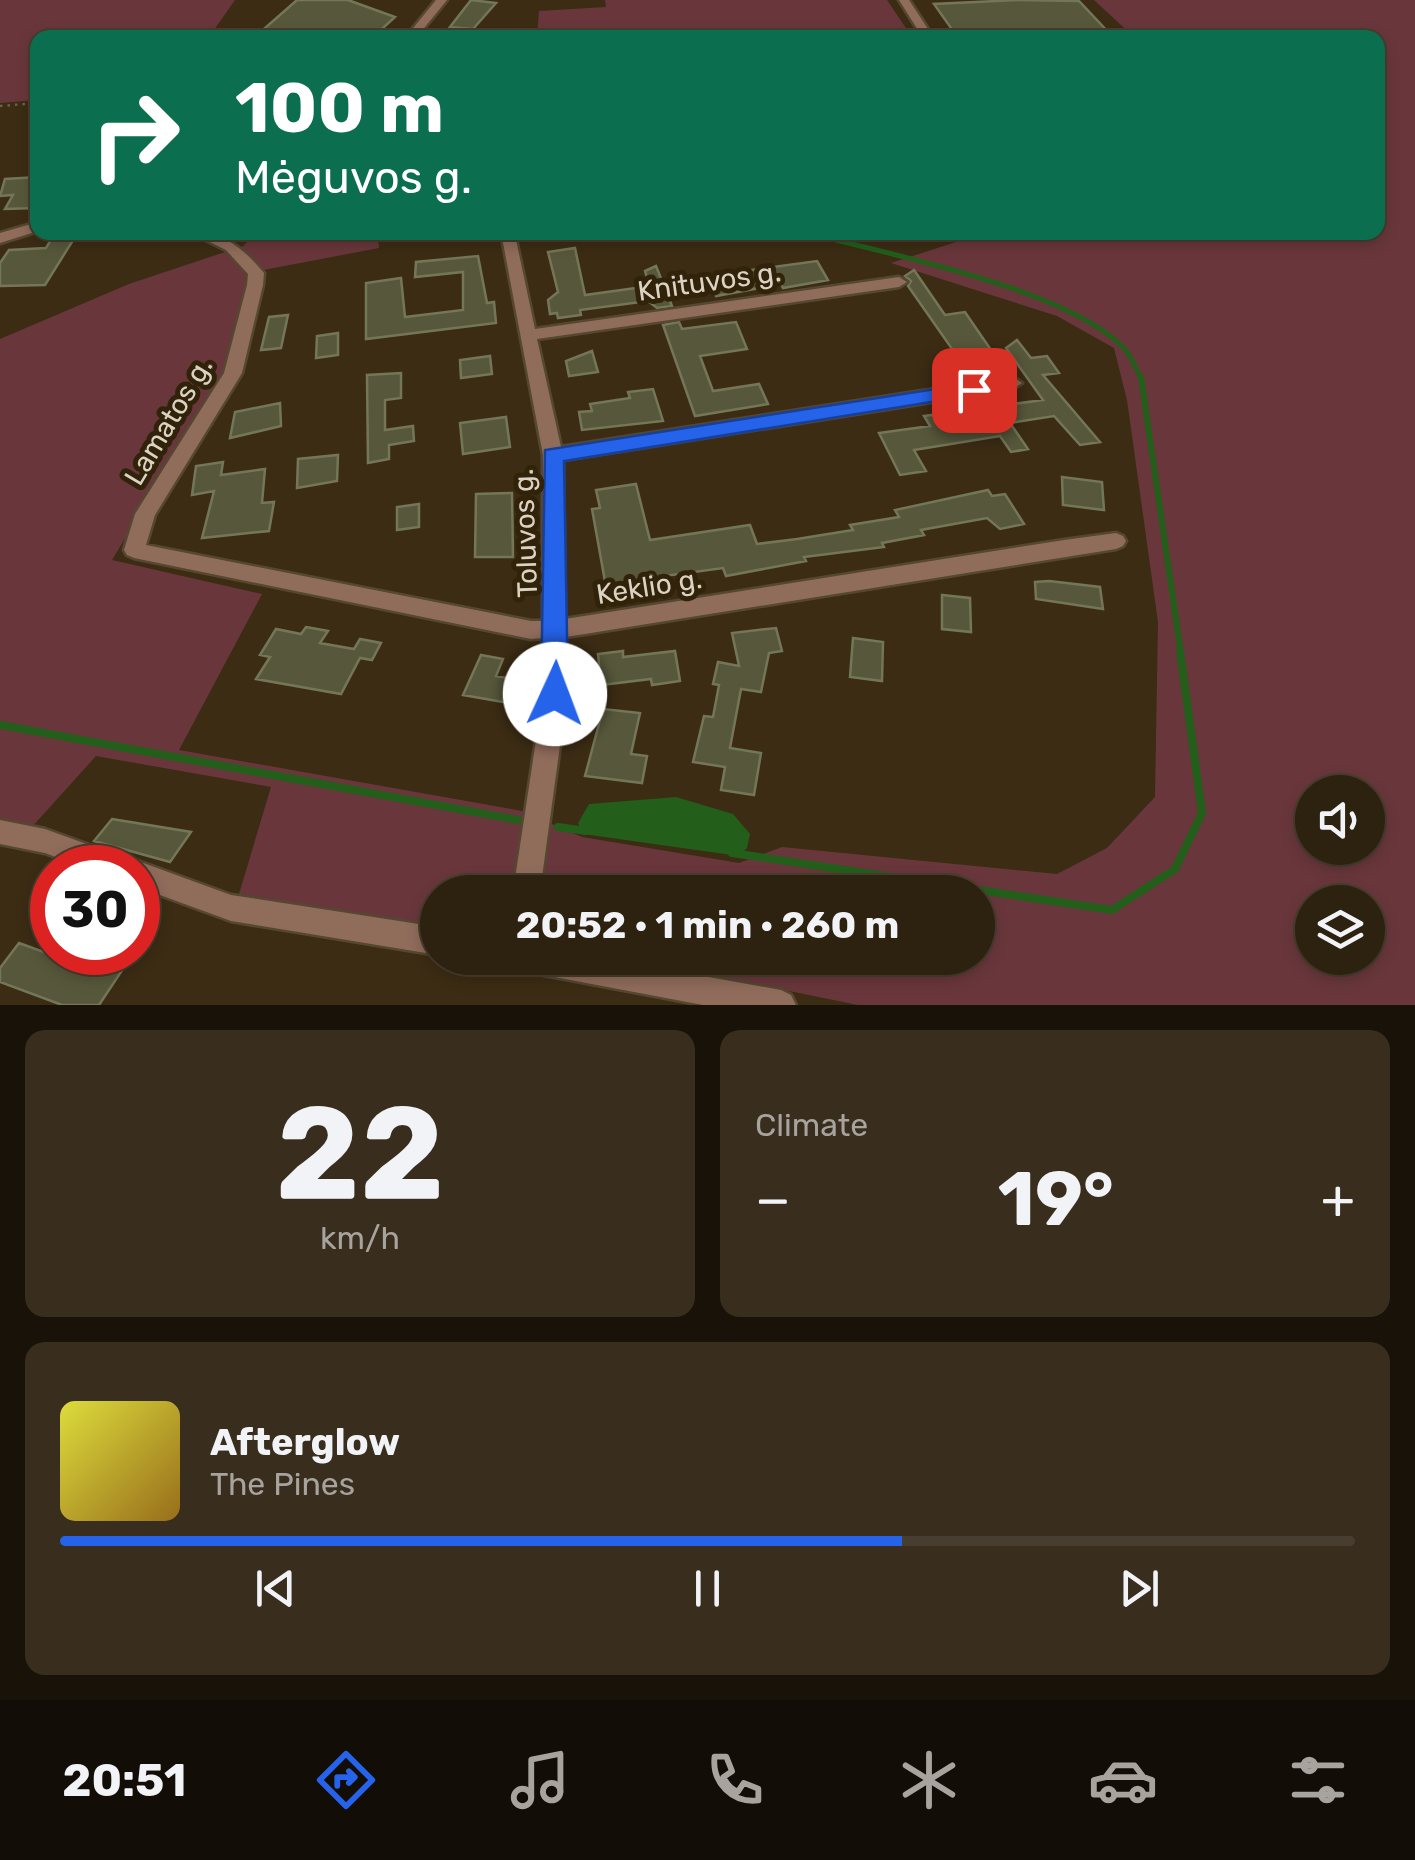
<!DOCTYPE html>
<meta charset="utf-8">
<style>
body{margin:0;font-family:Rubik,sans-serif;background:#392e1d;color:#f1f3f6;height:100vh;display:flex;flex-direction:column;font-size:38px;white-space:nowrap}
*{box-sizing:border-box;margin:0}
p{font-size:32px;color:#a7a39e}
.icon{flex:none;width:55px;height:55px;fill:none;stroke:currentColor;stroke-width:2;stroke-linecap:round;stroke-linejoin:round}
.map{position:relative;height:1005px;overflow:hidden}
.drawer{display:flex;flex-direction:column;gap:25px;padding:25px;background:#191208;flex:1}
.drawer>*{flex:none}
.top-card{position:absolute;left:30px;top:30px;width:1355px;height:210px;border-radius:20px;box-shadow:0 5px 15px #0003,0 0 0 2px #483e2f;background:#0b6e4f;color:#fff;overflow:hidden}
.fabs{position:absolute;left:1295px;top:775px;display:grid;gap:20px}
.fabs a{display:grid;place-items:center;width:90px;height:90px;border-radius:50%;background:#2d210f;box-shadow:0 5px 15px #0003,0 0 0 2px #483e2f;font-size:50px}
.speed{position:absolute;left:30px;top:845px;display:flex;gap:20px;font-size:50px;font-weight:700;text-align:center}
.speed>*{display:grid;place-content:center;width:130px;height:130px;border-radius:50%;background:#2d210f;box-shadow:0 5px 15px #0003,0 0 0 2px #483e2f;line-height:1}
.speed .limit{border:15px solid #d22;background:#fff;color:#111}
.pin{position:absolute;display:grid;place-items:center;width:85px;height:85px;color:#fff;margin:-42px;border-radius:20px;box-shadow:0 5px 15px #0006}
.me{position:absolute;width:110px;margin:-55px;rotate:2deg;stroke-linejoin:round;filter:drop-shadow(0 0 8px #0008)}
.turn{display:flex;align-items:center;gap:35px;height:210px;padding:0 40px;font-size:45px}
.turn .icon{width:130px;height:130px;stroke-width:2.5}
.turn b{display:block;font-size:70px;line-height:85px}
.big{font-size:75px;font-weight:700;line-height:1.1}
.drawer .widget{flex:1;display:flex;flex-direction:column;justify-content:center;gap:15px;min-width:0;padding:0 35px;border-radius:20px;background:#392e1d}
.drawer .dial{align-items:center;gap:0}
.dial b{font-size:130px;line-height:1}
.song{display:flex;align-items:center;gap:30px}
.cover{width:120px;height:120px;border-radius:15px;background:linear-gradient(135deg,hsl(60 70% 55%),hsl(40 70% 35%))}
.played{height:10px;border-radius:5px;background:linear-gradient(90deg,#2563eb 65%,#483e2f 65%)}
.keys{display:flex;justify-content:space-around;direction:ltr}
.heat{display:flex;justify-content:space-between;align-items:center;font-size:55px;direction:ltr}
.drawer .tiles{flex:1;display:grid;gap:25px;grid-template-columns:1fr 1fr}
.widget:last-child{grid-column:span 2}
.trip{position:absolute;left:420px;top:875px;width:575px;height:100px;border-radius:50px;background:#2d210f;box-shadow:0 5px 15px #0003,0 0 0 2px #483e2f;font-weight:700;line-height:100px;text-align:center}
.dock{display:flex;height:160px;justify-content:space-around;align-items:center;background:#120d06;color:#a7a39e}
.dock .icon{width:70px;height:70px}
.dock .current{color:#2563eb}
.dock b{font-size:45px;color:#f1f3f6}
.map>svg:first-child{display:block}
.green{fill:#69373b;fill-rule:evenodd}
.water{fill:#235e1b}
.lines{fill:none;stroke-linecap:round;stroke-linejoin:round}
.stream-far2{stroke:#235e1b;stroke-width:5}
.stream-far1{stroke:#235e1b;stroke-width:6}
.stream{stroke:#235e1b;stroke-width:8}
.building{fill:#57583b;stroke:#747658;stroke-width:2.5}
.street-casing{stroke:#554730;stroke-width:5}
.path{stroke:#6e604b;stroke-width:2.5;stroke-dasharray:2.5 5;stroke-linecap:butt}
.street{fill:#906c5b;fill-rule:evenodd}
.route{fill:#2563eb;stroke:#184099;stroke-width:2.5}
.labels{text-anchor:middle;stroke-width:10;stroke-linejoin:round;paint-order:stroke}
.street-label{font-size:28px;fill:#dbd2c3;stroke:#312309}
</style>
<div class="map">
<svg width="1415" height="1005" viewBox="0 0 1415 1005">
<rect width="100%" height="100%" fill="#3c2c14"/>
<path class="green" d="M0,0h235l-26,37 -171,1 -1,62 -37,3z
M605,0h282l25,37h-433l3,-6 55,5 2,-25 67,-4z
M1094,0h321v1005h-557l-232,-47h352v-66h-540l-1,35 -198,-33 32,-107 -175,-31 -65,72 -31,-7v-482l129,-55 114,-38 14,-13 120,-1 2,16 -131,25 -22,98 -114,189 150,34 -83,156 343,61 60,26 157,26 43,-16 275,27 50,-26 48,-51 3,-175 -31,-222 -13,-52 -57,-32 -166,-53 93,-30 394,-1v-194l-244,-1zM1312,792h56v56h-56zM1312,902h56v56h-56z"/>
<path class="water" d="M676,797l57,17 17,20 -3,14 -8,8 -156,-22 -5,-11 11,-19z"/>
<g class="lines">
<path class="stream-far2" d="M805,232c84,23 257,55 318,115 8,8 13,22 19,33"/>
<path class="stream-far1" d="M1141,377l40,277"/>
<path class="stream" d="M0,725l518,95
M558,827l28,4
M732,853l380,57 63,-41 27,-56 -22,-162"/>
</g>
<path class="building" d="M297,0h51l47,17 -23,21 -116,-2z
M471,0l25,3 -23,26 -23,-2z
M1017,0l62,1 32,34 -153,3 -24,-34z
M38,177v31l-33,1 8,-14 -13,1 5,-17z
M75,237l-30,48 -45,1v-23l9,-13 37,-2 6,-10z
M575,248l10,47 58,-8 -2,-5 7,-1 -3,-10 11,-5 16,40 -15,2 -9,-7 -68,9 1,5 -23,3 -1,-5 -7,1 -2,-14 10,-8 -10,-40z
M478,256l9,47 7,-1 2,21 -130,16v-56l35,-5 4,39 58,-7v-38l-48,5 1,-15z
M817,261l11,19 -45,8 -2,-4 -65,12 -9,-20z
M914,270l31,45 20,-3 35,51 -34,6 -58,-83 3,-5 -6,-5z
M288,315l-7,33 -20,2 8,-33z
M679,322l3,7 54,-7 11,27 -47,7 13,35 46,-7 9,20 -73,12 -32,-91z
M338,333v22l-22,3 1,-22z
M1017,340l14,18 16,-2 12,17 -16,2 57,67 -20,3 -26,-29 -44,7 18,26 -17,3 -11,-16 -86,14 12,21 -26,4 -21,-42 51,-7 -6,-10 119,-16 -37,-52z
M592,351l6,21 -29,4 -3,-15z
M490,356l2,18 -31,4 -1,-18z
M401,373v25l-16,2v30l28,-4 1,15 -25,4v14l-21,4 -1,-88z
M653,389l10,32 -81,9 -3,-18 13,-1 -2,-7 40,-6 -2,-6z
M280,403l1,23 -51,12 5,-26z
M506,417l4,30 -47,7 -3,-31z
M338,455l-1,26 -40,7 1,-29z
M223,462l-2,13 44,-6 -3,34 12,-1 -5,29 -67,7 12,-47 -22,4 4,-29z
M1062,477l40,5 2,28 -41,-5z
M636,484l14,56 100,-15 7,19 40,-5 56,-9 -3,-5 49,-8 -4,-7 93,-20 4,6 13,-2 19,30 -24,5 -13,-11 -66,12 3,5 -42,8 2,4 -80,10 2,4 -80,15 -3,-8 -88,12 2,14 -29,4 -16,-89 8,-1 -4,-18z
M512,493l1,64h-38l1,-63z
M419,504v23l-22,3v-23z
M1049,581l51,6 3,22 -67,-10 -1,-17z
M942,595l28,3 1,34 -29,-3z
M306,627l22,4 -8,12 34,6 6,-10 21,4 -9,17 -12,-2 -19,36 -85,-15 14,-22 -10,-2 16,-26 25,5z
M776,628l6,23 -13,2 -8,39 -20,-3 -11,59 31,5 -7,42 -33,-5 4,-23 -32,-5 11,-46 9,1 6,-32 -6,-1 5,-22 21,4 -7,-33z
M853,638l30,4 -1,39 -32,-4z
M623,651v6l52,-6 5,30 -28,4 -1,-6 -50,6 -3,-31z
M481,655l22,4 -7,17 27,5 -9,23 -51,-9z
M603,709l37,4 -9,41 16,2 -5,27 -57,-7z
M112,819l79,13 -21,30 -76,-21z
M19,943l41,15 3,-6h13l47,17 -24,36h-37l-62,-23v-14z"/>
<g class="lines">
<g class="street-casing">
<path id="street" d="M436,0h11l-31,38h-11z
M899,0h10l25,38h-11z
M38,222v9l-38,12v-10z
M190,232c34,0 53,16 74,41l-1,12 -21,88 -87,142 -9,30 385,76h12v-166l-42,-223 14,3 20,94 364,-52 8,5 -8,5 -362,52 24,108 452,-70 9,6 -9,6 -450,71 2,159 499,-79 52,-7 7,3 3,5 -3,5 -7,3 -550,88 1,57 -27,198h-27l30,-198v-56l-12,1 -397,-81 -7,-3 -3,-5 11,-36 89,-141 23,-88 1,-11 -22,-24z
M0,820l45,9 83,30 3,5 7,-3 93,34 207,32v28l-207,-34 -93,-34v-19h-54l-39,-15 -45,-9z
M514,958h89l178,32 10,5 5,10h-93l-175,-33 -10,-4z"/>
</g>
<path class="path" d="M0,106l38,-3"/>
<use href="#street" class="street"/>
</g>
<path class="route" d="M974,383l7,2v9l-417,67 4,233 -4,8h-19l-4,-8 4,-244z"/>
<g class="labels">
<g class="street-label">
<text transform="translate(709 281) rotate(-8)" y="10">Knituvos g.</text>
<text transform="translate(168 421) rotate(-59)" y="10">Lamatos g.</text>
<text transform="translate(525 533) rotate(-92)" y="10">Toluvos g.</text>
<text transform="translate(649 586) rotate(-9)" y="10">Keklio g.</text>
</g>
</g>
</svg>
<div class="fabs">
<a><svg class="icon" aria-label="sound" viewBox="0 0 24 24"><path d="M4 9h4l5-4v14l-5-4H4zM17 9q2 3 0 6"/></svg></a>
<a><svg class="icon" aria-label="layers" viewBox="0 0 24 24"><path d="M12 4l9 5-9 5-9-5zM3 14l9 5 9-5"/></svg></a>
</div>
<div class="speed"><div class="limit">30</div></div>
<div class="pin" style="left:974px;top:390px;background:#d93025"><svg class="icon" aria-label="arrive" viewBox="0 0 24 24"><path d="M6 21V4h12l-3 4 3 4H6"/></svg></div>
<svg class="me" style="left:555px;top:694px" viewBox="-20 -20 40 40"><circle r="19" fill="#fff"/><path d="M0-13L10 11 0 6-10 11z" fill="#2563eb"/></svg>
<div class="trip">20:52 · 1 min · 260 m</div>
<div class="top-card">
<div class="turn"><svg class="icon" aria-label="right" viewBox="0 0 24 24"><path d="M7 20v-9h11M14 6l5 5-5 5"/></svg><div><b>100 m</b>Mėguvos g.</div></div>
</div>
</div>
<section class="drawer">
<div class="tiles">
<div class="widget dial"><b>22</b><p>km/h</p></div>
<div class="widget"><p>Climate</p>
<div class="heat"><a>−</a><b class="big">19°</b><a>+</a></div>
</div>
<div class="widget">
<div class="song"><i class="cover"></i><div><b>Afterglow</b><p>The Pines</p></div></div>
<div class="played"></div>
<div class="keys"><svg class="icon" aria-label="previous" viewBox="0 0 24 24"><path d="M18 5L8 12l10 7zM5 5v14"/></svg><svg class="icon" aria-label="pause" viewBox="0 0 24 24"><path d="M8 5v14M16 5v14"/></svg><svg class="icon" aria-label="next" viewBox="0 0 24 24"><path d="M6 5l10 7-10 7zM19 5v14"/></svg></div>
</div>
</div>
</section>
<nav class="dock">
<b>20:51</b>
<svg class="icon current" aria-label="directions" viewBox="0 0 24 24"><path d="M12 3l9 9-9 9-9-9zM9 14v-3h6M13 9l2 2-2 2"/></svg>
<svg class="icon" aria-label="music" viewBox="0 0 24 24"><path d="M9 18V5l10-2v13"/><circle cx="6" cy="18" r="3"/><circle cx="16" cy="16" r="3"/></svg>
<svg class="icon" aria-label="phone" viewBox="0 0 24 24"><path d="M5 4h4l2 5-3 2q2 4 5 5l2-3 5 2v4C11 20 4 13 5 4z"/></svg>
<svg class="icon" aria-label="climate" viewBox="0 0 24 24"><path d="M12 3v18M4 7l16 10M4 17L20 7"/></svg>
<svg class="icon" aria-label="car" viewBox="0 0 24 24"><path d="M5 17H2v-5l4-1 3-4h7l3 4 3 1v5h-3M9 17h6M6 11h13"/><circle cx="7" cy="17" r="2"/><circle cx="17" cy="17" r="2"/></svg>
<svg class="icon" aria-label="filters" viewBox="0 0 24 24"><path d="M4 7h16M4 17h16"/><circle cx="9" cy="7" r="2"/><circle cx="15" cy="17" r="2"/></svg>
</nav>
